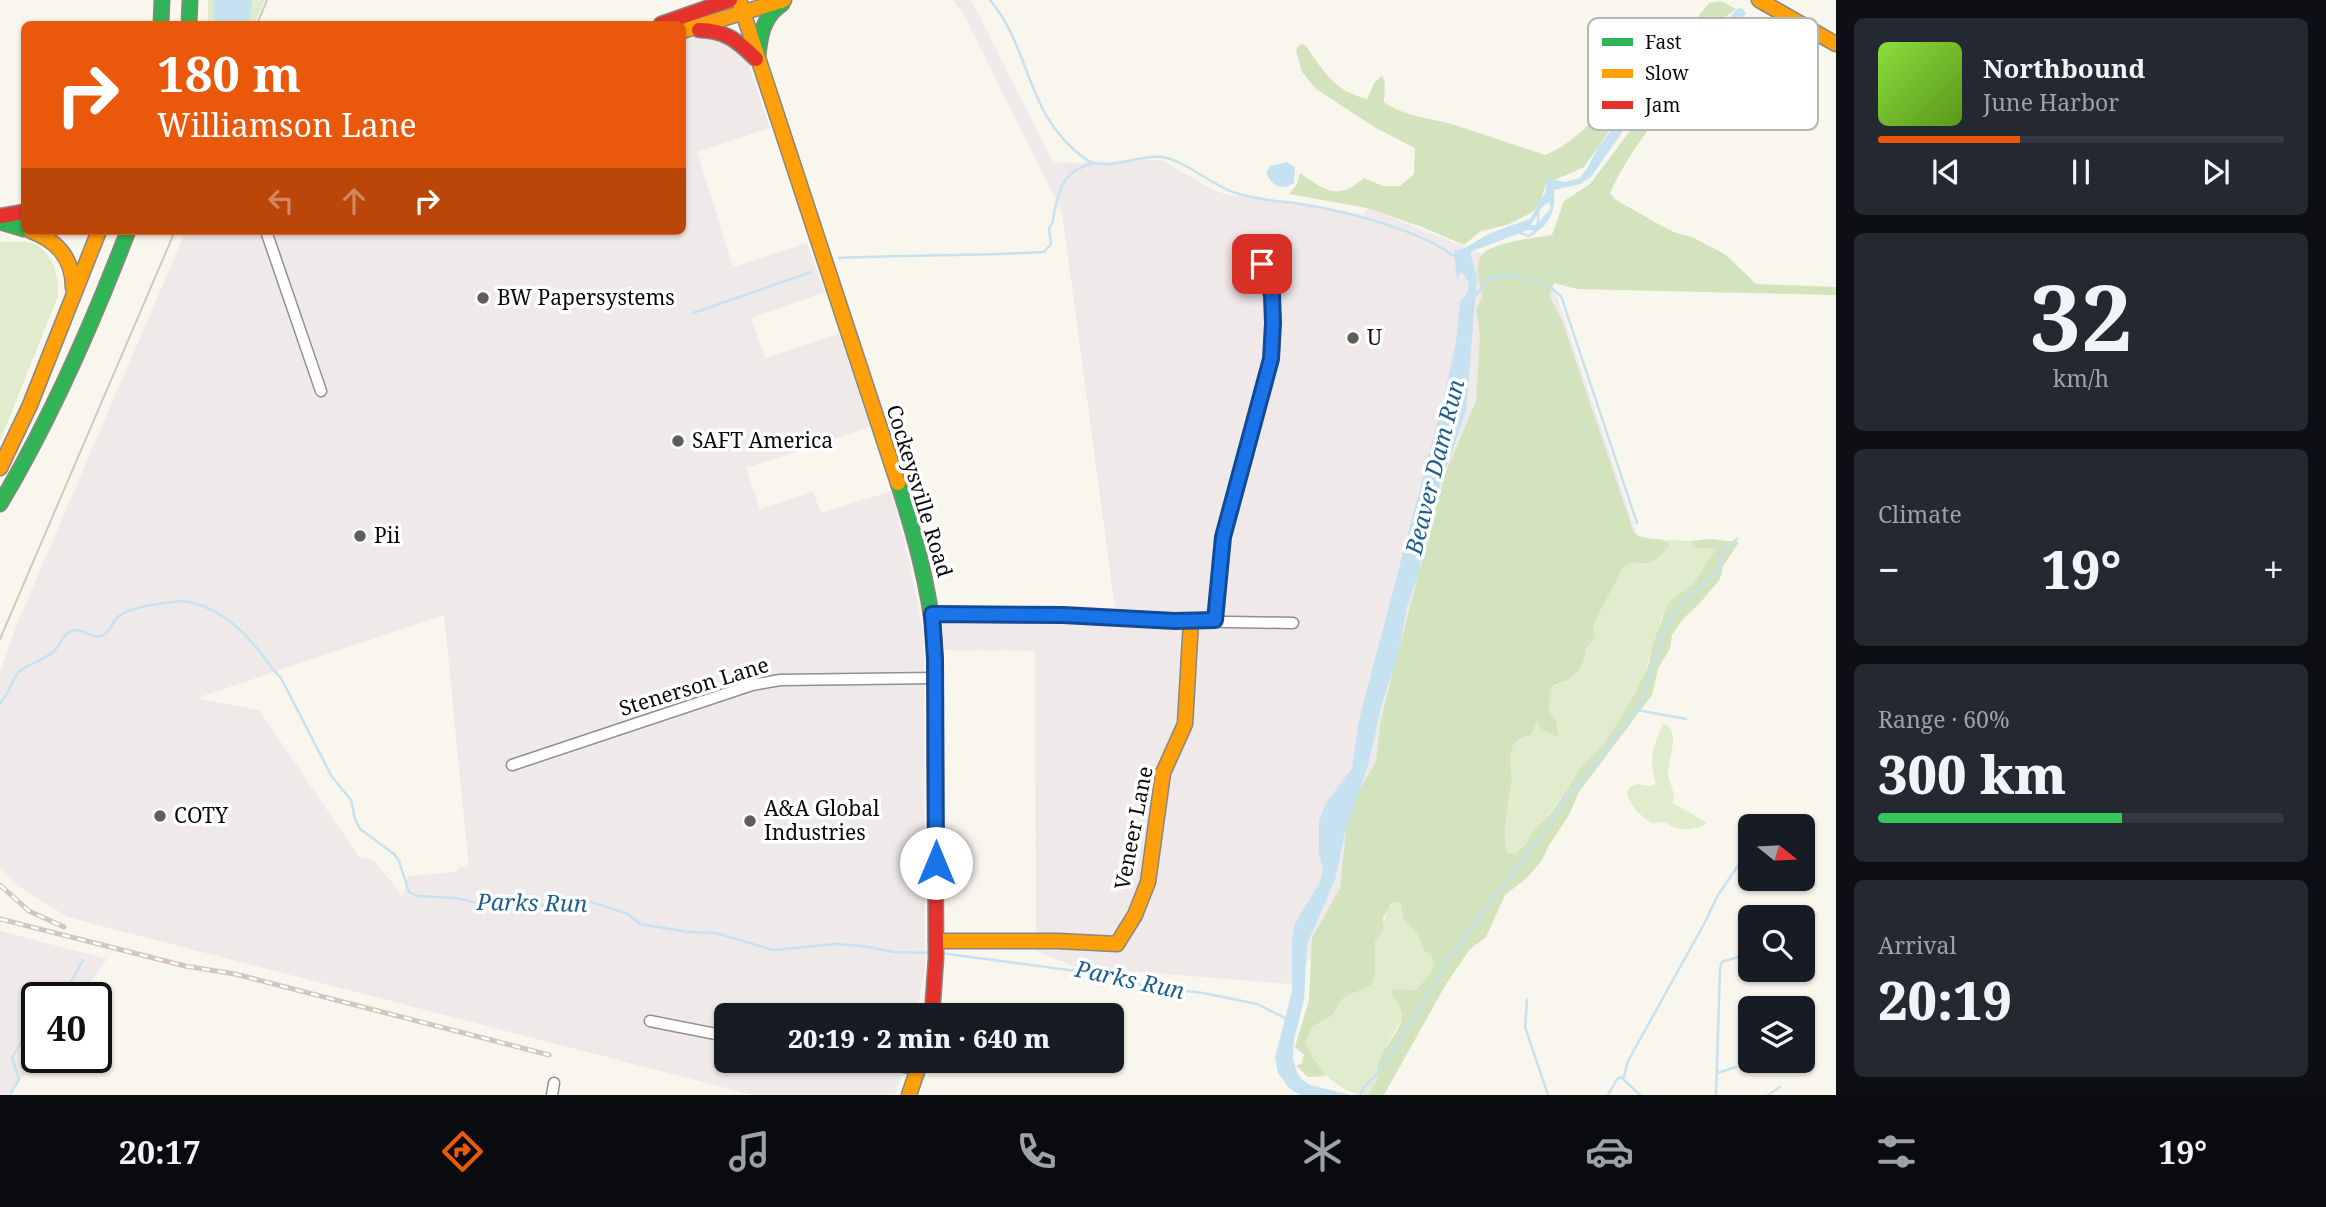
<!DOCTYPE html>
<meta charset="utf-8">
<style>
body{margin:0;font-family:"Noto Serif",serif;background:#242831;color:#f1f3f6;height:100vh;display:flex;flex-direction:column;font-size:26px;white-space:nowrap}
*{box-sizing:border-box;margin:0}
p{font-size:23px;color:#9ea1a6}
.icon{flex:none;width:38px;height:38px;fill:none;stroke:currentColor;stroke-width:2;stroke-linecap:round;stroke-linejoin:round}
.map{position:relative;flex:1;overflow:hidden}
.panel{display:flex;flex-direction:column;gap:18px;padding:18px;background:#0d0f14;width:490px}
.panel>*{flex:none}
.hud{position:absolute;left:21px;top:21px;width:665px;height:214px;border-radius:10px;box-shadow:0 2px 5px #0004;background:#ea580c;color:#fff;overflow:hidden}
.needle{width:46px;rotate:108deg}
.controls{position:absolute;left:1738px;top:814px;display:grid;gap:14px}
.controls a{display:grid;place-items:center;width:77px;height:77px;border-radius:10px;background:#171b24;box-shadow:0 2px 5px #0004;font-size:35px}
.speed{position:absolute;left:21px;top:982px;display:flex;gap:14px;font-size:35px;font-weight:700;text-align:center}
.speed>*{display:grid;place-content:center;width:91px;height:91px;border-radius:50%;background:#171b24;box-shadow:0 2px 5px #0004;line-height:1}
.speed .limit{border:4px solid #111;border-radius:10px;background:#fff;color:#111}
.pin{position:absolute;display:grid;place-items:center;width:60px;height:60px;color:#fff;margin:-30px;border-radius:14px;box-shadow:0 4px 10px #0006}
.me{position:absolute;width:77px;margin:-38px;rotate:0deg;stroke-linejoin:round;filter:drop-shadow(0 0 5px #0008)}
.turn{display:flex;align-items:center;gap:24px;height:147px;padding:0 21px;font-size:32px}
.turn .icon{width:91px;height:91px;stroke-width:2.5}
.turn b{display:block;font-size:49px;line-height:60px}
.lanes{display:flex;align-items:center;height:66px;padding:0 21px;background:#0003;justify-content:center;gap:35px;direction:ltr}
.lanes .off{opacity:.35}
.big{font-size:52px;font-weight:800;line-height:1.1}
.panel .widget{flex:1;display:flex;flex-direction:column;justify-content:center;gap:10px;min-width:0;padding:0 24px;border-radius:10px;background:#242831}
.panel .dial{align-items:center;gap:0}
.dial b{font-size:91px;line-height:1}
.song{display:flex;align-items:center;gap:21px}
.cover{width:84px;height:84px;border-radius:10px;background:linear-gradient(135deg,hsl(90 70% 55%),hsl(90 70% 35%))}
.played{height:7px;border-radius:4px;background:linear-gradient(90deg,#ea580c 35%,#363941 35%)}
.keys{display:flex;justify-content:space-around;direction:ltr}
.heat{display:flex;justify-content:space-between;align-items:center;font-size:38px;direction:ltr}
.charge{height:10px;border-radius:5px;background:linear-gradient(90deg,#34c759 60%,#363941 0)}
.trip{position:absolute;left:714px;top:1003px;width:410px;height:70px;border-radius:10px;background:#171b24;box-shadow:0 2px 5px #0004;font-weight:800;line-height:70px;text-align:center}
.tab-bar{display:flex;height:112px;justify-content:space-around;align-items:center;background:#090b0e;color:#9ea1a6}
.tab-bar .icon{width:49px;height:49px}
.tab-bar .active{color:#ea580c}
.tab-bar b{font-size:32px;color:#f1f3f6}
main{display:flex;flex:1;min-height:0}
.map>svg:first-child{display:block}
.industrial{fill:#efe9ea;fill-rule:evenodd}
.green{fill:#e1ecce}
.forest{fill:#d2e3bd}
.water{fill:#c6e2f0;fill-rule:evenodd}
.lines{fill:none;stroke-linecap:round;stroke-linejoin:round}
.stream{stroke:#c6e2f0;stroke-width:2.5}
.street-casing{stroke:#91908c;stroke-width:13}
.fast-casing{stroke:#888783;stroke-width:17}
.slow-casing{stroke:#888783;stroke-width:17}
.jam-casing{stroke:#888783;stroke-width:17}
.street{stroke:#fefefc;stroke-width:10}
.fast{stroke:#30b455;stroke-width:14}
.slow{stroke:#ff9f0a;stroke-width:14}
.jam{stroke:#e5322d;stroke-width:14}
.tram{stroke:#d4c5c4;stroke-width:2}
.rail-casing{stroke:#d4c5c4;stroke-width:5}
.rail{stroke:#fff;stroke-width:2.5;stroke-dasharray:8;stroke-linecap:butt}
.route-casing{stroke:#114b97;stroke-width:18}
.route{stroke:#1a73e8;stroke-width:12}
.poi-dot{fill:#5d5d59;stroke:#fff;stroke-width:2.5}
.labels{text-anchor:middle;stroke-width:7;stroke-linejoin:round;paint-order:stroke}
.poi-label{font-size:21px;fill:#0a0a0a;stroke:#fff;text-anchor:start}
.street-label{font-size:21px;fill:#0a0a0a;stroke:#fff}
.water-label{font-size:23px;font-style:italic;fill:#1e5f90;stroke:#fff}
.key{fill:#fff;stroke:#b6b6b6;stroke-width:2}
.key-label{font-size:19px;fill:#0a0a0a}
</style>
<main>
<div class="map">
<svg width="1836" height="1095" viewBox="0 0 1836 1095">
<rect width="100%" height="100%" fill="#f8f6ed"/>
<path class="industrial" d="M953,0h18l82,163 108,-3 52,30 15,5 42,4 93,16 5,-7 184,74 86,256 -348,446 -163,-13 1,-3 -26,10 -66,-27 -1,-300 -91,-1 -2,-41 174,6 -54,-403 -98,-198z
M709,34l18,4 15,13 6,11 22,66 -73,24 36,115 74,-24 18,49 -74,26 14,40 74,-24 31,93 -124,41 14,41 53,-17 8,21 70,-22 19,73 13,67 1,30 1,309 -9,45h-190v45l181,1 -12,34h-142l-686,-178 -48,-31 -19,-19v-195l17,-48 169,-393h496l1,-193 8,-3zM444,615l25,252h-10l-2,5 -49,4 -5,20 -30,-36 -14,-3 -100,-147 -62,-12z
M0,931l107,28 -27,38 -43,1v59l-27,38h-10z"/>
<path class="green" d="M208,0h57l-11,24h-46z
M0,242c10,0 24,-2 34,2 20,8 25,33 24,52l-58,145z
M1666,540l26,1 -1,4 26,3 -24,36 -20,14 -11,18 -19,61 -8,17 -31,50 -23,23 -29,44 -19,20 -6,12 -14,11 -6,-1c-6,-24 2,-48 4,-71 1,-13 -3,-27 3,-38 4,-7 12,-8 17,-14 3,-2 4,-6 6,-9h19l-7,-9 1,-21 4,-5 15,-6 15,-20 2,-11 9,-12 -2,-12 30,-57 9,-6 11,3 27,-21z
M1666,724c14,11 3,31 2,47 -1,11 9,21 5,32l34,20c-11,8 -32,9 -41,-1l-14,1c-12,-8 -21,-15 -25,-30l3,-6 7,-3 14,2 5,-3c-8,-27 -3,-33 6,-58z
M1400,900l4,20 14,14 5,16 8,6 4,8 -3,7 -16,19 -23,-1 -1,7 9,12 1,11 -15,26 -9,34 -9,16c-30,0 -53,-26 -63,-53l6,-15 20,-12 11,-17 29,-13c4,-13 2,-25 3,-39 1,-7 7,-13 9,-20 1,-12 3,-20 16,-26z"/>
<path class="forest" d="M1721,1l15,8 -12,9 -14,7 -27,27 -45,38 -54,77 -38,17 -8,22 -7,7 -24,12 -26,6 -17,14 -42,-18 -55,-19 -78,-14 7,-8 4,-13c26,18 37,28 64,5l19,8h17l14,-12 1,-26 -39,-20 -60,-39 -14,-17 -6,-22 5,-6 5,2c18,26 28,45 61,53l8,-17 7,-6 3,6 -1,20c21,15 43,15 67,22 32,10 63,21 94,31 35,-14 55,-45 82,-71 28,-26 59,-50 82,-81z
M1747,22c-4,17 -75,79 -91,98 -18,22 -34,47 -46,73l6,7 44,25 16,8 16,4 34,18 30,29 80,3v8l-259,-6 -23,-6 -5,12 13,25 72,213c10,9 26,2 36,11 -10,14 -19,24 -38,18l-9,6 -30,57 2,12 -9,12 -2,11 -5,9 -10,11 -15,5 -4,6 -1,21 7,8 2,17 -16,-7 -5,-9 -6,13c-7,3 -15,5 -18,12 -5,13 0,27 -2,39 -3,22 -9,46 -4,68l7,1 13,-11 6,-12 20,-20 28,-44 23,-23 31,-50 14,-31 3,-17 15,-40 6,-8 20,-14 23,-35 -23,-2 -2,-2 1,-4 18,-2 29,3 -16,24 -3,13 -20,24 -17,16 -11,16 -2,13 -12,21 -6,26 -73,97 -10,23 -20,30 -7,15 -15,18 -22,17 -19,42 -16,12 -24,35 -62,111h-15l9,-16c-6,-24 23,-44 24,-63 0,-8 -5,-14 -10,-20l1,-7 23,1 16,-19 3,-7 -4,-8 -8,-6 -5,-16 -14,-14 -4,-19 -9,3 -8,14 1,10 -9,15v32l-3,10 -29,13 -11,17 -20,12 -6,15 6,14 14,20 -18,1 -12,-11 6,-3 2,-8 -9,-8 14,-47 3,-62 28,-50 6,-57 -1,-16 31,-54 4,-37 10,-41 55,-209 31,-73 4,-66 -4,-25 7,-14c-4,-12 -10,-32 0,-42 11,-12 52,-16 69,-19l12,-34 26,-17 61,-81 77,-73z"/>
<path class="water" d="M213,0h40l-4,24h-35z
M1738,8l5,1 3,5 -16,13 -7,1 -13,9 -14,22 -59,45 -7,17 -39,56 -11,7 -26,6c1,18 -2,31 -16,41l-10,-1 -58,22 7,24 -11,135 -35,101 -10,33 -1,25 -13,37 -10,52 -14,41 -15,65 -23,68 -10,47 -28,64 -3,56 -10,40 -1,19 4,13 4,7 9,6 41,10h-51l-11,-7 -11,-15 -3,-15 17,-67v-51l3,-17 24,-39 4,-13 -4,-18v-33l7,-17 26,-35 6,-43 7,-28 78,-296 13,-59 4,-41c11,-9 12,-21 0,-29l-3,9 -3,-30c14,-2 22,-11 35,-17 12,-5 29,-11 41,-15l16,-28v-11l5,-1 14,3 15,-4 6,-8 12,-22 39,-52 40,-34 33,-34 15,-6zM1549,202l2,6 -15,17h-5l11,-18z
M1287,162l8,5 -1,16c-13,9 -23,2 -28,-11l4,-6z"/>
<g class="lines">
<path class="stream" d="M990,0c42,50 35,115 94,158 21,16 53,-4 78,-1 24,4 48,27 71,35 22,8 46,9 68,12 44,7 121,26 155,54
M1634,101c18,-30 32,-52 67,-62
M1518,232l11,4c17,-8 3,-23 13,-38
M839,258c68,-3 137,-2 205,-6l7,-8 -2,-16c5,-6 4,-8 5,-15 7,-29 9,-40 38,-50
M1475,296l15,-19c25,-3 52,1 71,19l76,227
M693,313l118,-41
M0,703c10,-9 11,-24 20,-32 10,-8 23,-10 33,-19 7,-6 11,-21 22,-22 9,-1 15,9 25,6 11,-3 11,-13 18,-19 11,-11 47,-14 63,-16 31,2 60,26 78,50 8,10 13,18 22,27l51,99 19,23 4,19 5,10 34,25 5,7 10,31 8,4 39,2 25,6 60,1 50,-3 37,12 12,10 48,8 28,1 57,17 63,-6 26,2 32,6 36,1
M1637,710l49,9
M1774,826l15,-6
M940,953l136,18 24,-1 44,16 59,7 54,11 28,14
M62,998l21,-38
M1527,1000l-2,27 23,68
M1717,1073l19,-6
M1622,1078l18,17
M10,1095l9,-16 -7,-21 8,-14 17,-12
M1360,1095l4,-8 16,-16 53,-84 13,-25 111,-148 10,-19 10,-8 64,-83 22,-71 11,-19 13,-16 27,-23 5,-6 5,-20 13,-10
M1608,1095l9,-16 7,-3 4,-15 76,-137 14,-29 32,-47
M1716,1095l4,-126 2,-7 19,-6
M1768,1095l12,-8"/>
<g class="street-casing">
<path id="street" d="M266,231l55,160
M932,613l132,2 111,6 118,2
M1215,620l8,-83 48,-178 1,-64 -10,-31
M512,765l240,-80 28,-5 155,-2
M650,1021l76,15
M871,1060l47,10
M552,1095l2,-12"/>
</g>
<g class="fast-casing">
<path id="fast" d="M161,24l1,-24
M189,24l1,-24
M758,56c2,-20 5,-40 24,-52
M0,222l24,7
M898,483c16,50 31,103 36,156 3,41 1,83 1,124
M0,504c52,-87 92,-179 128,-273"/>
</g>
<g class="slow-casing">
<path id="slow" d="M739,0l159,483
M1759,0l77,44
M682,31l102,-31
M31,231c27,10 42,28 42,57
M0,468l30,-63 69,-174
M936,941h122l59,3 18,-29 13,-33 15,-109 22,-49 6,-103
M909,1095l12,-35"/>
</g>
<g class="jam-casing">
<path id="jam" d="M661,24l69,-24
M699,30c26,0 39,11 57,29
M0,216l24,-4
M932,1015l4,-57 -1,-195"/>
</g>
<use href="#street" class="street"/>
<use href="#fast" class="fast"/>
<use href="#slow" class="slow"/>
<use href="#jam" class="jam"/>
<path class="tram" d="M257,24l10,-24
M0,639l175,-408"/>
<g class="rail-casing">
<path id="rail" d="M0,885l29,26 35,16
M0,919l185,47 50,8 314,81"/>
</g>
<use href="#rail" class="rail"/>
</g>
<g class="lines">
<g class="route-casing">
<path id="route" d="M936,863l-1,-204 -3,-45 131,1 112,6 40,-1 8,-83 48,-178 2,-36 -1,-28 -10,-31"/>
</g>
<use href="#route" class="route"/>
</g>
<g class="poi-dot">
<circle cx="483" cy="298" r="7"/>
<circle cx="1353" cy="338" r="7"/>
<circle cx="678" cy="441" r="7"/>
<circle cx="360" cy="536" r="7"/>
<circle cx="160" cy="816" r="7"/>
<circle cx="750" cy="821" r="7"/>
</g>
<g class="labels">
<g class="poi-label">
<text x="497" y="305">BW Papersystems</text>
<text x="1367" y="345">U</text>
<text x="692" y="448">SAFT America</text>
<text x="374" y="543">Pii</text>
<text x="764" y="816">A&amp;A Global<tspan x="764" dy="24">Industries</tspan></text>
<text x="174" y="823">COTY</text>
</g>
<g class="street-label">
<text transform="translate(919 491) rotate(73)" y="7">Cockeysville Road</text>
<text transform="translate(694 687) rotate(-17)" y="7">Stenerson Lane</text>
<text transform="translate(1134 828) rotate(-79)" y="7">Veneer Lane</text>
</g>
<g class="water-label">
<text transform="translate(1435 467) rotate(-76)" y="8">Beaver Dam Run</text>
<text transform="translate(532 903) rotate(1)" y="8">Parks Run</text>
<text transform="translate(1130 980) rotate(12)" y="8">Parks Run</text>
</g>
</g>
<rect x="1588" y="18" width="230" height="112" rx="10" class="key"/>
<rect x="1602" y="38" width="31" height="8" fill="#30b455"/>
<rect x="1602" y="69" width="31" height="9" fill="#ff9f0a"/>
<rect x="1602" y="101" width="31" height="8" fill="#e5322d"/>
<g class="key-label">
<text x="1645" y="49">Fast</text>
<text x="1645" y="80">Slow</text>
<text x="1645" y="112">Jam</text>
</g>
</svg>
<div class="controls">
<a><svg class="needle" viewBox="-14 -14 28 28"><path d="M0-13l5 13h-10z" fill="#e53935"/><path d="M0 13l5-13h-10z" fill="#9ea1a6"/></svg></a>
<a><svg class="icon" aria-label="search" viewBox="0 0 24 24"><circle cx="10" cy="10" r="6"/><path d="M15 15l6 6"/></svg></a>
<a><svg class="icon" aria-label="layers" viewBox="0 0 24 24"><path d="M12 4l9 5-9 5-9-5zM3 14l9 5 9-5"/></svg></a>
</div>
<div class="speed"><div class="limit">40</div></div>
<div class="pin" style="left:1262px;top:264px;background:#d93025"><svg class="icon" aria-label="arrive" viewBox="0 0 24 24"><path d="M6 21V4h12l-3 4 3 4H6"/></svg></div>
<svg class="me" style="left:936px;top:863px" viewBox="-20 -20 40 40"><circle r="19" fill="#fff"/><path d="M0-13L10 11 0 6-10 11z" fill="#1a73e8"/></svg>
<div class="trip">20:19 · 2 min · 640 m</div>
<div class="hud">
<div class="turn"><svg class="icon" aria-label="right" viewBox="0 0 24 24"><path d="M7 20v-9h11M14 6l5 5-5 5"/></svg><div><b>180 m</b>Williamson Lane</div></div>
<div class="lanes"><svg class="icon off" aria-label="left" viewBox="0 0 24 24"><path d="M17 20v-9H6M10 6l-5 5 5 5"/></svg><svg class="icon off" aria-label="ahead" viewBox="0 0 24 24"><path d="M12 20V5M6 11l6-6 6 6"/></svg><svg class="icon" aria-label="right" viewBox="0 0 24 24"><path d="M7 20v-9h11M14 6l5 5-5 5"/></svg></div>
</div>
</div>
<section class="panel">
<div class="widget">
<div class="song"><i class="cover"></i><div><b>Northbound</b><p>June Harbor</p></div></div>
<div class="played"></div>
<div class="keys"><svg class="icon" aria-label="previous" viewBox="0 0 24 24"><path d="M18 5L8 12l10 7zM5 5v14"/></svg><svg class="icon" aria-label="pause" viewBox="0 0 24 24"><path d="M8 5v14M16 5v14"/></svg><svg class="icon" aria-label="next" viewBox="0 0 24 24"><path d="M6 5l10 7-10 7zM19 5v14"/></svg></div>
</div>
<div class="widget dial"><b>32</b><p>km/h</p></div>
<div class="widget"><p>Climate</p>
<div class="heat"><a>−</a><b class="big">19°</b><a>+</a></div>
</div>
<div class="widget"><p>Range · 60%</p><b class="big">300 km</b><div class="charge"></div></div>
<div class="widget"><p>Arrival</p><b class="big">20:19</b></div>
</section>
</main>
<nav class="tab-bar">
<b>20:17</b>
<svg class="icon active" aria-label="directions" viewBox="0 0 24 24"><path d="M12 3l9 9-9 9-9-9zM9 14v-3h6M13 9l2 2-2 2"/></svg>
<svg class="icon" aria-label="music" viewBox="0 0 24 24"><path d="M9 18V5l10-2v13"/><circle cx="6" cy="18" r="3"/><circle cx="16" cy="16" r="3"/></svg>
<svg class="icon" aria-label="phone" viewBox="0 0 24 24"><path d="M5 4h4l2 5-3 2q2 4 5 5l2-3 5 2v4C11 20 4 13 5 4z"/></svg>
<svg class="icon" aria-label="climate" viewBox="0 0 24 24"><path d="M12 3v18M4 7l16 10M4 17L20 7"/></svg>
<svg class="icon" aria-label="car" viewBox="0 0 24 24"><path d="M5 17H2v-5l4-1 3-4h7l3 4 3 1v5h-3M9 17h6M6 11h13"/><circle cx="7" cy="17" r="2"/><circle cx="17" cy="17" r="2"/></svg>
<svg class="icon" aria-label="filters" viewBox="0 0 24 24"><path d="M4 7h16M4 17h16"/><circle cx="9" cy="7" r="2"/><circle cx="15" cy="17" r="2"/></svg>
<b>19°</b>
</nav>
